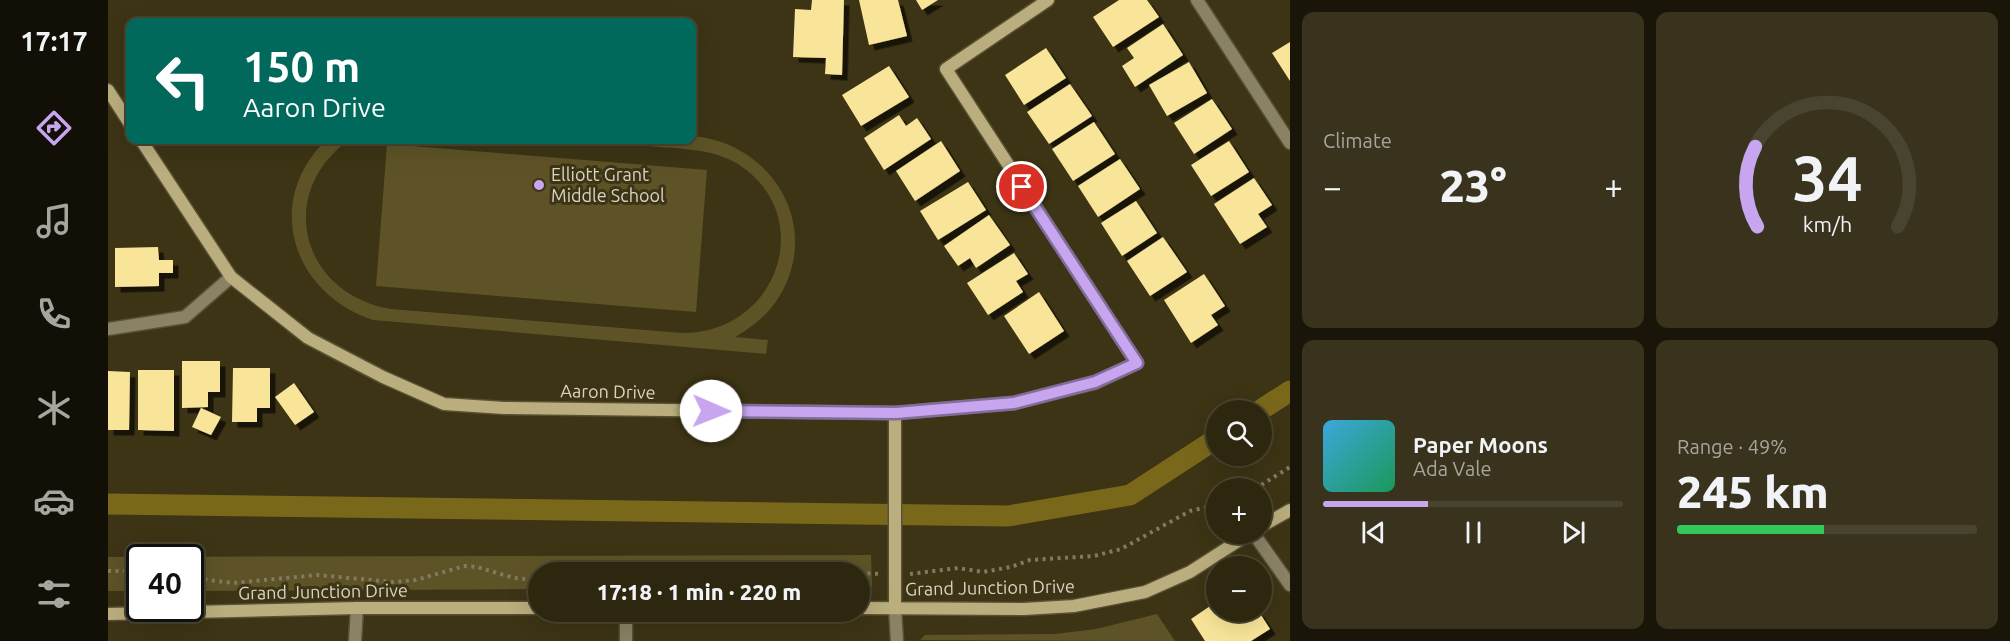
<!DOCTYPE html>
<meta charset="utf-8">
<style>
body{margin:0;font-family:Ubuntu,sans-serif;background:#39331d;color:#f1f3f6;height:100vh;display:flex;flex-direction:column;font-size:22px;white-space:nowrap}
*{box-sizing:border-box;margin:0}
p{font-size:20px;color:#a7a59e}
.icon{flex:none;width:33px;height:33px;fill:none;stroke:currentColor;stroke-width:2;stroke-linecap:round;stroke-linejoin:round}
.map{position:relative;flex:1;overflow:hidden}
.side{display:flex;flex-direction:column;gap:12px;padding:12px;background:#191508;width:720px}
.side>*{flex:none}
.top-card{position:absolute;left:18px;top:18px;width:570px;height:126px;border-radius:12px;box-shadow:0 6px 24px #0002,0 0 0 2px #48442f;background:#00695c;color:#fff;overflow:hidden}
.buttons{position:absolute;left:1098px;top:400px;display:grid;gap:12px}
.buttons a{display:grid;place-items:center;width:66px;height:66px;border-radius:50%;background:#2d270f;box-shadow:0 6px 24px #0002,0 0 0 2px #48442f;font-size:30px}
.speed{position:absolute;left:18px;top:544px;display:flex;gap:12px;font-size:30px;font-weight:700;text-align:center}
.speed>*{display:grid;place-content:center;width:78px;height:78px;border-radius:50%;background:#2d270f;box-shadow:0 6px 24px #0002,0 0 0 2px #48442f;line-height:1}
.speed .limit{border:3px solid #111;border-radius:9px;background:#fff;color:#111}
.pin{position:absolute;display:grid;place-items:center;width:51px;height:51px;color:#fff;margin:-26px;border:3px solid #fff;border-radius:50%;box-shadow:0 2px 6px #0007}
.me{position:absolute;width:66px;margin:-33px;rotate:91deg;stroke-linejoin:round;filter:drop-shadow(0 0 4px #0008)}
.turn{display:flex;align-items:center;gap:21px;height:126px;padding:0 18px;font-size:27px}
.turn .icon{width:78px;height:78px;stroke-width:2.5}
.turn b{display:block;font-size:42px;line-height:51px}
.big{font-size:45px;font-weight:800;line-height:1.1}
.side .card{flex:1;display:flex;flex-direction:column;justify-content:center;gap:9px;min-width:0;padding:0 21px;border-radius:12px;background:#39331d}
.side .dial{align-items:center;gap:0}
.dial svg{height:156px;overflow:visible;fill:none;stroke:#48442f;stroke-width:7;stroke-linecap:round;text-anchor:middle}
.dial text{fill:#f1f3f6;stroke:none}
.song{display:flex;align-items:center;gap:18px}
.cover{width:72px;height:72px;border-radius:9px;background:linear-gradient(135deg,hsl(200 70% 55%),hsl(150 70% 35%))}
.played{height:6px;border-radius:3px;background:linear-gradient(90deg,#c7a6ef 35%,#48442f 35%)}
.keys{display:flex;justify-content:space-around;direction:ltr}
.heat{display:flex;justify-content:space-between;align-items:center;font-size:33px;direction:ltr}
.charge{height:9px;border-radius:4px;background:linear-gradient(90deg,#34c759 49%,#48442f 0)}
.side .tiles{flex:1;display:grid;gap:12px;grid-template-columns:repeat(2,1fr)}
.trip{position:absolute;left:420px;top:562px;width:342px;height:60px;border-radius:30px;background:#2d270f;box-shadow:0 6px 24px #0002,0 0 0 2px #48442f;font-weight:800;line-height:60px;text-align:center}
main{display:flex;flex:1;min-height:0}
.tabs{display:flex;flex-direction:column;width:108px;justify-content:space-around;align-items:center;background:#121006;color:#a7a59e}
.tabs .icon{width:42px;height:42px}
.tabs .on{color:#c7a6ef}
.tabs b{font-size:27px;color:#f1f3f6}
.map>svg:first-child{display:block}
.green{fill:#5e5327}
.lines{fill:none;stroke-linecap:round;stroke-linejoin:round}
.canal{stroke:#7a681a;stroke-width:21}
.building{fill:#f9e59a;filter:url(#shadow)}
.street-casing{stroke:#585133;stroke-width:15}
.secondary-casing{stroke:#585133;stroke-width:15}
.path{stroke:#817a60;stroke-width:4;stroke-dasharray:3 4.5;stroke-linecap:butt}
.street{stroke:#8a8265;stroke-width:12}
.secondary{stroke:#baae7e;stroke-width:12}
.route-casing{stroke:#816c9b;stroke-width:15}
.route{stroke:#c7a6ef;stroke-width:10}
.poi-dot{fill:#c7a6ef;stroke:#3c3414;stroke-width:2}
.labels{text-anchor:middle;stroke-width:6;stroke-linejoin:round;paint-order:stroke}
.poi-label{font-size:18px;fill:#d9d4c2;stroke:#3c3414;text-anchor:start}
.street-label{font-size:18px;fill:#d9d4c2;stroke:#3c3414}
</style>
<main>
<nav class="tabs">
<b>17:17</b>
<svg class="icon on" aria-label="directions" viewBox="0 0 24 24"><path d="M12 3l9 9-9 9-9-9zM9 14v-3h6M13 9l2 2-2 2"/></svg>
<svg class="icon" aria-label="music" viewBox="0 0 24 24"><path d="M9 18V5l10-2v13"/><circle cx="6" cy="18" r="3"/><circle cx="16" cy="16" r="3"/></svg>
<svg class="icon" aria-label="phone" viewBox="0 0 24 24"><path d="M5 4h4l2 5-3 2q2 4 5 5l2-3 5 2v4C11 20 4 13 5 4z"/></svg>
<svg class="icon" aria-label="climate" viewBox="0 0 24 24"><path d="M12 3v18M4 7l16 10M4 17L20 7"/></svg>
<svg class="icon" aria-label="car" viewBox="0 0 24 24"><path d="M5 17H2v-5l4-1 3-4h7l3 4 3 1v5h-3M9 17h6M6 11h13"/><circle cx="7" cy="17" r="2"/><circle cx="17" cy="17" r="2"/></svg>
<svg class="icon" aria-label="filters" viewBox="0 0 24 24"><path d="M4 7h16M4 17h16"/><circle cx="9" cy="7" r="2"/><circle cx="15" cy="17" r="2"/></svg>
</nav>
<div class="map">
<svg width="1182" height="641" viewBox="0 0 1182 641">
<defs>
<filter id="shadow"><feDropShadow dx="5.5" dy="5.5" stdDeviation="0" flood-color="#0009"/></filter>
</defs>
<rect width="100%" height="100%" fill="#3c3414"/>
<path class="green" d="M584,136c79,6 131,89 87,161 -11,18 -26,29 -44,40l33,3 -2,14 -393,-34c-81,-27 -110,-118 -47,-180h23c-74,53 -48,154 42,169l291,24c95,1 137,-117 56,-169 -26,-16 -60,-15 -89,-18 -28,-2 -55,-4 -83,-6h126z
M279,144l320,26 -11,142 -320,-26z
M763,555l1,32h-12v-14h-322v16l-347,2 -1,-33h-50l-1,33h-31v-34z
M1049,614l18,27 -255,-1 5,-5 130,-1 41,-5z"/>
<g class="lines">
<path class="canal" d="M1151,411l31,-20
M0,504l900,12 122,-21 86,-56"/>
</g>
<path class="building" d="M704,0h32l-2,75 -17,-1 1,-16 -33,-1 2,-48 16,1z
M751,0h39l9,36 -38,9z
M808,0h22l-16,10z
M1011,0h28l12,17 -46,30 -20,-30z
M1055,24l20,31 -48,32 -13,-21 12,-8 -7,-10z
M1182,42v39l-18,-28z
M938,48l20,30 -42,27 -19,-30z
M1081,62l18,31 -40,23 -18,-31z
M781,66l20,31 -48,29 -19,-31z
M962,84l22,32 -43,28 -22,-32z
M1104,99l20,30 -38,25 -20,-31z
M791,115l7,11 11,-8 14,21 -47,31 -20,-32z
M986,122l21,32 -42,27 -21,-32z
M833,141l19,30 -45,30 -19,-30z
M1121,141l20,31 -38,24 -20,-31z
M1012,159l20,30 -42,28 -20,-31z
M1146,178l18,27 -14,9 9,13 -27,17 -26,-40z
M860,182l18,28 -48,30 -18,-29z
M1028,201l21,32 -35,23 -21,-33z
M881,215l21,30 -34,23 -6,-10 -12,8 -14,-20z
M1055,237l24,35 -37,24 -23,-35z
M50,247l1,13h14v13h-14v13l-44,1v-39z
M906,253l14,21 -12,7 7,11 -35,23 -21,-32z
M1096,274l21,32 -14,9 7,10 -27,18 -27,-43z
M931,292l25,39 -35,23 -25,-38z
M74,361h38v31h-12v15l-26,1z
M125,368h37v40h-13v14h-25z
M30,370h36v61l-36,-1z
M0,371l22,1 -1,58h-21z
M186,383l20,29 -19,13 -20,-28z
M93,408l20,9 -10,18 -19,-8z
M1108,602v10h43l11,17 -19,12h-46l-14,-22z"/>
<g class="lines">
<g class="street-casing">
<path id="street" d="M1089,0l93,143
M0,329l77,-12 46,-40
M1146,534l36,51
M787,608l2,33
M518,612v29
M247,641l2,-33"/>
</g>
<g class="secondary-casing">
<path id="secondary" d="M0,90l22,34
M33,140l90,137 77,61 75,39 61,27 60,4 391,5 119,-10 81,-20 42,-20 -191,-294 102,-69
M1154,526l28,-16
M752,608l164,1 50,-3 71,-14 45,-20 59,-38
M787,608v-195
M0,614l249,-6h181"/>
</g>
<path class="path" d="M1147,489l35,-22
M0,571h32
M701,573l20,-6 29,6
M752,573l21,1
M802,574l48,-6 25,4 28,-5 19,-7 64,-4 27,-7 69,-38 26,-6
M82,575l18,5 25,3 84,-8 76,7 23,-2 48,-14 13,1 37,11 24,2"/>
<use href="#street" class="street"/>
<use href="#secondary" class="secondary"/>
</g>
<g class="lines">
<g class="route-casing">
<path id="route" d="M603,411l185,2 118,-10 81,-21 42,-19 -115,-176"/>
</g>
<use href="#route" class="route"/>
</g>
<circle class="poi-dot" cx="431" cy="185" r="6"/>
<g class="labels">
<g class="poi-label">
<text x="443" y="181">Elliott Grant<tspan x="443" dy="21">Middle School</tspan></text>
</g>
<g class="street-label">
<text transform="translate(500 392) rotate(1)" y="6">Aaron Drive</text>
<text transform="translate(882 588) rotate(-1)" y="6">Grand Junction Drive</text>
<text transform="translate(215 592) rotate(-1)" y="6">Grand Junction Drive</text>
</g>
</g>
</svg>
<div class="buttons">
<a><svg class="icon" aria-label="search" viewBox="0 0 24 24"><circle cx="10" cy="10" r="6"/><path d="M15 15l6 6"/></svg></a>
<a>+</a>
<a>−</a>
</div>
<div class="speed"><div class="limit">40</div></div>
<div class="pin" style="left:914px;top:187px;background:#d93025"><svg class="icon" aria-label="arrive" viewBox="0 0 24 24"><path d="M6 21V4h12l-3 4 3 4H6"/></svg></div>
<svg class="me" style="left:603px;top:411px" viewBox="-20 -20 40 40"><circle r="19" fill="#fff"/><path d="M0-13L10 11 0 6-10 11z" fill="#c7a6ef"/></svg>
<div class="trip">17:18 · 1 min · 220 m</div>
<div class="top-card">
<div class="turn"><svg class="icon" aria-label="left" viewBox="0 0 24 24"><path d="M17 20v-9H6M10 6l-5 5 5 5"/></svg><div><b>150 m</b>Aaron Drive</div></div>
</div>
</div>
<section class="side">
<div class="tiles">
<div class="card"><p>Climate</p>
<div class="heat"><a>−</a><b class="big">23°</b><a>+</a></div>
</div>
<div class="card dial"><svg viewBox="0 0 100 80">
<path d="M14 69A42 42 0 1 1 86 69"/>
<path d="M14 69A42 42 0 0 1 13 28" stroke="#c7a6ef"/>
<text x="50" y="56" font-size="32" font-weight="700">34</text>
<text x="50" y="72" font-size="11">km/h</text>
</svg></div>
<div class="card">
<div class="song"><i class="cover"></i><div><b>Paper Moons</b><p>Ada Vale</p></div></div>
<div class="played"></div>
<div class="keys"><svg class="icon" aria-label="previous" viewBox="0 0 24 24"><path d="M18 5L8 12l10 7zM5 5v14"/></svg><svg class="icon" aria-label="pause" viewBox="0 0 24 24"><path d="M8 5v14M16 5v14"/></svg><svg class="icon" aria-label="next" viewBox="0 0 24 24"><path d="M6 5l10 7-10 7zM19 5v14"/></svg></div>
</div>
<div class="card"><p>Range · 49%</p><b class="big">245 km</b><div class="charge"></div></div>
</div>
</section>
</main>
